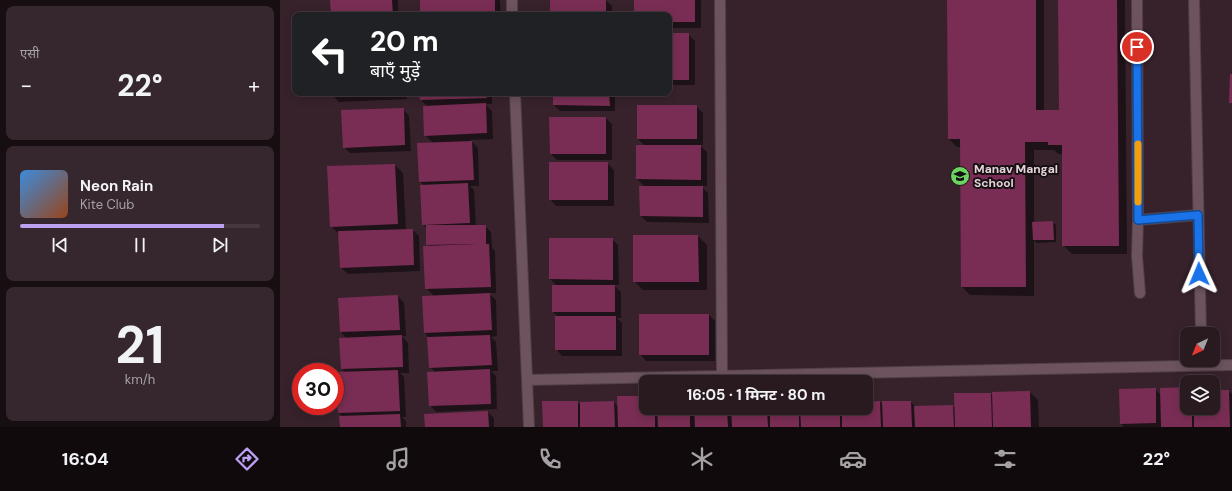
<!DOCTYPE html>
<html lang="hi">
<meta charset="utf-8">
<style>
body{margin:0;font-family:"DM Sans","Noto Sans Devanagari",sans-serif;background:#35272d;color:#f1f3f6;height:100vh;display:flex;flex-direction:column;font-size:15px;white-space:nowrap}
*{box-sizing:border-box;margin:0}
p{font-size:13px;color:#a5a1a5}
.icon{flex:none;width:22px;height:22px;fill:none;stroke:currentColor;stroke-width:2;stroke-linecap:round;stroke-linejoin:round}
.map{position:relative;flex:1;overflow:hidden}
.details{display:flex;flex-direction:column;gap:6px;padding:6px;background:#170e12;width:280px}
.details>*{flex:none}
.guide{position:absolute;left:12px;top:12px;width:380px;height:84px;border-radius:8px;box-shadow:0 2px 10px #0003,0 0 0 1px #45383e;background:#202124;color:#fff;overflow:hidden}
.needle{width:26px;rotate:223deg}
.tools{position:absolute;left:900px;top:327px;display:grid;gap:8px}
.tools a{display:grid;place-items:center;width:40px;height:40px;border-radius:8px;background:#291a20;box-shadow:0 2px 10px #0003,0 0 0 1px #45383e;font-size:20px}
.speed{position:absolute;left:12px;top:363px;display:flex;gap:8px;font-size:20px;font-weight:700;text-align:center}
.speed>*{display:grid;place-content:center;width:52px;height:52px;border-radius:50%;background:#291a20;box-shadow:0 2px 10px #0003,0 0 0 1px #45383e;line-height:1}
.speed .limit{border:6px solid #d22;background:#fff;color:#111}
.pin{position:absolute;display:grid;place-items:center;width:34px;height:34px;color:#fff;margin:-17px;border:2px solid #fff;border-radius:50%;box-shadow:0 1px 4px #0007}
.me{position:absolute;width:44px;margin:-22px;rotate:359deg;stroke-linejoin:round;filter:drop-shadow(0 0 3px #0008)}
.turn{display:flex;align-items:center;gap:14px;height:84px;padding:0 12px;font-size:18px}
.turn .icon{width:52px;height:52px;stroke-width:2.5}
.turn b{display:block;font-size:28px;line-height:34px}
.big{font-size:30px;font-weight:700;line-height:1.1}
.details .card{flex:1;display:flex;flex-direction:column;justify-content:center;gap:6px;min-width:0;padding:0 14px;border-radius:8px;background:#35272d}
.details .dial{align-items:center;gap:0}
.dial b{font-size:52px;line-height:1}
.song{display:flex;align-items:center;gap:12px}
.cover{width:48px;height:48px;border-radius:6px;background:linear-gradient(135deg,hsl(210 70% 55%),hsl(20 70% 35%))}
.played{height:4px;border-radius:2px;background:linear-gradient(90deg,#bca0f2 85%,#45383e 85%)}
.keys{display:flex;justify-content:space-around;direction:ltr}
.heat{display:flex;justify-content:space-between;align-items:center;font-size:22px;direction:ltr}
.trip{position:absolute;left:359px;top:375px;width:234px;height:40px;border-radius:8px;background:#291a20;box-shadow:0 2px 10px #0003,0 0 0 1px #45383e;font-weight:700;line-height:40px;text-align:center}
.dock{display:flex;height:64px;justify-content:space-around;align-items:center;background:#100a0d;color:#a5a1a5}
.dock .icon{width:28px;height:28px}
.dock .active{color:#bca0f2}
.dock b{font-size:18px;color:#f1f3f6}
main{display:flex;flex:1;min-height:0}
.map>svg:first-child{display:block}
.shadow{fill:#0007}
.building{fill:#7a2d54}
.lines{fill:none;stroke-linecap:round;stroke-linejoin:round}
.minor-casing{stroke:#513f47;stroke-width:12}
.minor{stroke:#6c535d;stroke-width:10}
.route-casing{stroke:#114b97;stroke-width:10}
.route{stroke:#1a73e8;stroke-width:7}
.slow{stroke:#f59e0b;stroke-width:7}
.labels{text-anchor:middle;stroke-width:4;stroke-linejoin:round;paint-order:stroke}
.poi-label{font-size:12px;font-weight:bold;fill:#e2d4d9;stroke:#180f13;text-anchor:start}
</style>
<main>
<section class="details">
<div class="card"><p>एसी</p>
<div class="heat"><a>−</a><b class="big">22°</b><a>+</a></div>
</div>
<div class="card">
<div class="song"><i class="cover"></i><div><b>Neon Rain</b><p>Kite Club</p></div></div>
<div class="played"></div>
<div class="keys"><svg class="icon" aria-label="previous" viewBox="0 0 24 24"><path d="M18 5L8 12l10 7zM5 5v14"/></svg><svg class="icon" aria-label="pause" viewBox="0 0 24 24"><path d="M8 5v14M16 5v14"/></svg><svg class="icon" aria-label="next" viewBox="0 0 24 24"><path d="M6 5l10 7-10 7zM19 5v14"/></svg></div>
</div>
<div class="card dial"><b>21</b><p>km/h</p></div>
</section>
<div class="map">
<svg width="952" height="427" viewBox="0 0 952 427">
<rect width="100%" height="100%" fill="#37222b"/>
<path class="shadow" d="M51,0h67v15h-66z
M141,0h79l1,15h-79l-1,-1z
M271,0h55l6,6v9h-61z
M355,0h65l1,1v27h-32v-13h-34z
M668,0h96v111h16l-1,-111h66l2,254h-55l-9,-9v-91h-5l-4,-4h-20v73l18,-1 4,3v17l-19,1 -3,-3v56l-64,-1 -8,-8 -1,-140h-4l-8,-8z
M389,34h19l7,7v44h-26z
M52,93h74l1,6 -68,3 -7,-7z
M140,93h72v11h-7l7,7 1,28 -23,1 8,8 1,38h-9l4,4 2,36h9l6,6 1,16 3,3 1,42h-8l8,7 1,36 -6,1 5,5 2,29h-7l5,5 1,33 -61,3 -6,-7 5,-33 -5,-5 -2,-30 -3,-4 9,-37 -8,-8 4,-41 -3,-3v-15l-4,-5 1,-39 -4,-3 13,-39 -8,-8 3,-28 -7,-7z
M274,93h61v18h-55l-6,-6z
M416,106l7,7v32h-3l7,7v34h-6l7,7 1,30 -62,-1 -6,-6 4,-29 -8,-8v-33h8l-7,-7z
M123,109l6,7 2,35 -61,2 -6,-6z
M326,118l6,6v36h-55l-6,-6z
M327,163l7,7v36h-58l-6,-7z
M115,165l8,8 3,57h7l6,6 1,35 -72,3 -7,-6 -1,-33 -9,-9z
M354,236h64l9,9v45h-64l-9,-9z
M332,239l6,6 1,40h-5l7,7v26h-4l5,5v33h-60l-6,-7 2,-32 -5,-5 4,-26 -7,-7z
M118,296l6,7 2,33h-4l6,7 1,30h-9l4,4 2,40h-4l4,4v6h-65l2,-10 -4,-4 7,-40 -4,-4 5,-30 -6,-7 -2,-33z
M429,315l6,6v40h-69l-6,-7z
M907,388v20h26v-17h15l4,3v33h-108l-3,-3 34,-35 6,6z
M750,392l8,8 1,27h-495l33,-25 4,3 33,-3 4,5 28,-10v11h220v-5l14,-1 3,4v-4h28l5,5 37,-1 2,3 36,-15 2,2z
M208,412l6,6v9h-68z"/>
<path class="building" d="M50,0h62l1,15h-62z
M140,0h75v11l-75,3z
M270,0h56v15h-56z
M354,0h61v22h-26v-7h-35z
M667,0h89v110h23l-1,-110h59l2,246h-57v-101h-14v-3h-23l1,145h-65l-1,-148h-12z
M389,33h20v47h-20z
M950,74h2v29h-3z
M51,93h41v1l-41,2z
M139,93h67l1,5 -67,2z
M273,93h56l1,13 -57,-1z
M206,103l1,30 -63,3 -1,-30z
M357,105h60v34h-60z
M124,108l1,37 -62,3 -2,-38z
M269,117h57v37h-56z
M192,141l2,39 -55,2 -2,-39z
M356,145h65v35l-65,-1z
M269,162h59v38h-59z
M115,164l3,60 -68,3 -3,-61z
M188,183l2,40 -48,2 -2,-40z
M359,186h64v31l-63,-1z
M773,221l1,19h-21l-1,-18z
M146,225h60v19h3l2,43 -66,2 -2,-43 54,-2 -51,1z
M133,229l1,36 -74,3 -2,-37z
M353,235h65l1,47h-66z
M269,238h64v42l-64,-1z
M272,285h63v27h-63z
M210,293l2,37 -68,3 -2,-37z
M118,295l2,35 -60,2 -2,-34z
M359,314h70v41h-70z
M275,316h61v34h-61z
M122,335l1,32 -62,2 -2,-31z
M210,335l2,30 -63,3 -2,-31z
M210,369l1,35 -62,2 -2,-34z
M118,370l2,41 -62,2 -2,-41z
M907,387v21h5v19h-31l-1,-39z
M876,388v35l-36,1 -1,-35z
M933,390h16l1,37h-36v-19h19z
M750,391l1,36h-38l-1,-35z
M674,393h37l1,34h-37z
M337,396h29v12h9v19h-37z
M262,401h36v26h-35z
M334,401l1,26h-35v-25z
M600,401l1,26h-39v-19h24v-6z
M602,401h29l1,26h-29z
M673,405l1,22h-39l-1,-21z
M377,408h33v19h-32z
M414,408h33l1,19h-33z
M451,408h36l1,19h-36z
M490,408h29v19h-29z
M520,408h40v19h-39z
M208,411l1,16h-64l-1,-13z
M120,414l1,13h-61l-1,-11z"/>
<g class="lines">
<g class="minor-casing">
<path id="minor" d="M232,0v15
M440,0l2,376
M857,0l1,220
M914,0l7,334
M235,93l14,334
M860,293l-3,-37 1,-36 60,-5
M247,380l705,-15"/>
</g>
<use href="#minor" class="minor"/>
</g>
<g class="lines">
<g class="route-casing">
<path id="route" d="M857,47l1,173 60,-5 1,59"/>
</g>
<use href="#route" class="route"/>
<path class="slow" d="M858,144v58"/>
</g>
<defs>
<g id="school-disc" transform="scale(1)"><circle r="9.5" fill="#6dd361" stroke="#180f13"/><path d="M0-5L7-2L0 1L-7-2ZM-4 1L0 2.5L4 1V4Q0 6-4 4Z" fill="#111"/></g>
</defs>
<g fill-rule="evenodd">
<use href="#school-disc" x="680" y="176"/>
</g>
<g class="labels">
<g class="poi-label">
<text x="694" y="173">Manav Mangal<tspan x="694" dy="14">School</tspan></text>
</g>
</g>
</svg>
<div class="tools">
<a><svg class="needle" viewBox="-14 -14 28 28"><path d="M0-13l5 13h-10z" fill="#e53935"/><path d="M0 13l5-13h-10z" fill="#a5a1a5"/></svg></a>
<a><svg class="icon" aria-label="layers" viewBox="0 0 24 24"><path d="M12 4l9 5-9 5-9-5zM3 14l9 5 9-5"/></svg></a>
</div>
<div class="speed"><div class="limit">30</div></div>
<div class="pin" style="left:857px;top:47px;background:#d93025"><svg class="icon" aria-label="arrive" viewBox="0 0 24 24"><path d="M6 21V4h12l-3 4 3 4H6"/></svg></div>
<svg class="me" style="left:919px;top:274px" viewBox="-20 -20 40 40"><path d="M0-17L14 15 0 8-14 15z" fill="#1a73e8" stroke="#fff" stroke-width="4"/></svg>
<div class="trip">16:05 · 1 मिनट · 80 m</div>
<div class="guide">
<div class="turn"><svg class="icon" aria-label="left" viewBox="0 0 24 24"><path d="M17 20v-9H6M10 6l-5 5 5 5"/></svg><div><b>20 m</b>बाएँ मुड़ें</div></div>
</div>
</div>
</main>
<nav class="dock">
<b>16:04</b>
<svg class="icon active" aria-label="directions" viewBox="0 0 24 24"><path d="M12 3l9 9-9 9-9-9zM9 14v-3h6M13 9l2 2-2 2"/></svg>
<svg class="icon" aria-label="music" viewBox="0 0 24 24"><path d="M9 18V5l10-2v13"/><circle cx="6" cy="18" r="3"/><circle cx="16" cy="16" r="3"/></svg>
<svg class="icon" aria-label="phone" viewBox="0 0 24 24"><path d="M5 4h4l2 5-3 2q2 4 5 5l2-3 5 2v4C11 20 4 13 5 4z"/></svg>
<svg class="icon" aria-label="climate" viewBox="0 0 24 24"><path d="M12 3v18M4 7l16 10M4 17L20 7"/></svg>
<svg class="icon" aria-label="car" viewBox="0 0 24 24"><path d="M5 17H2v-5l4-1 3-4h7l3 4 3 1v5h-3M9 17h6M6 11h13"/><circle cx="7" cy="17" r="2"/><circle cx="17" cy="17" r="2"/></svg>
<svg class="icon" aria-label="filters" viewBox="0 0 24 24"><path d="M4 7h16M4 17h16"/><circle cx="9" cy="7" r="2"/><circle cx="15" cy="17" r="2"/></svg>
<b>22°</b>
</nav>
